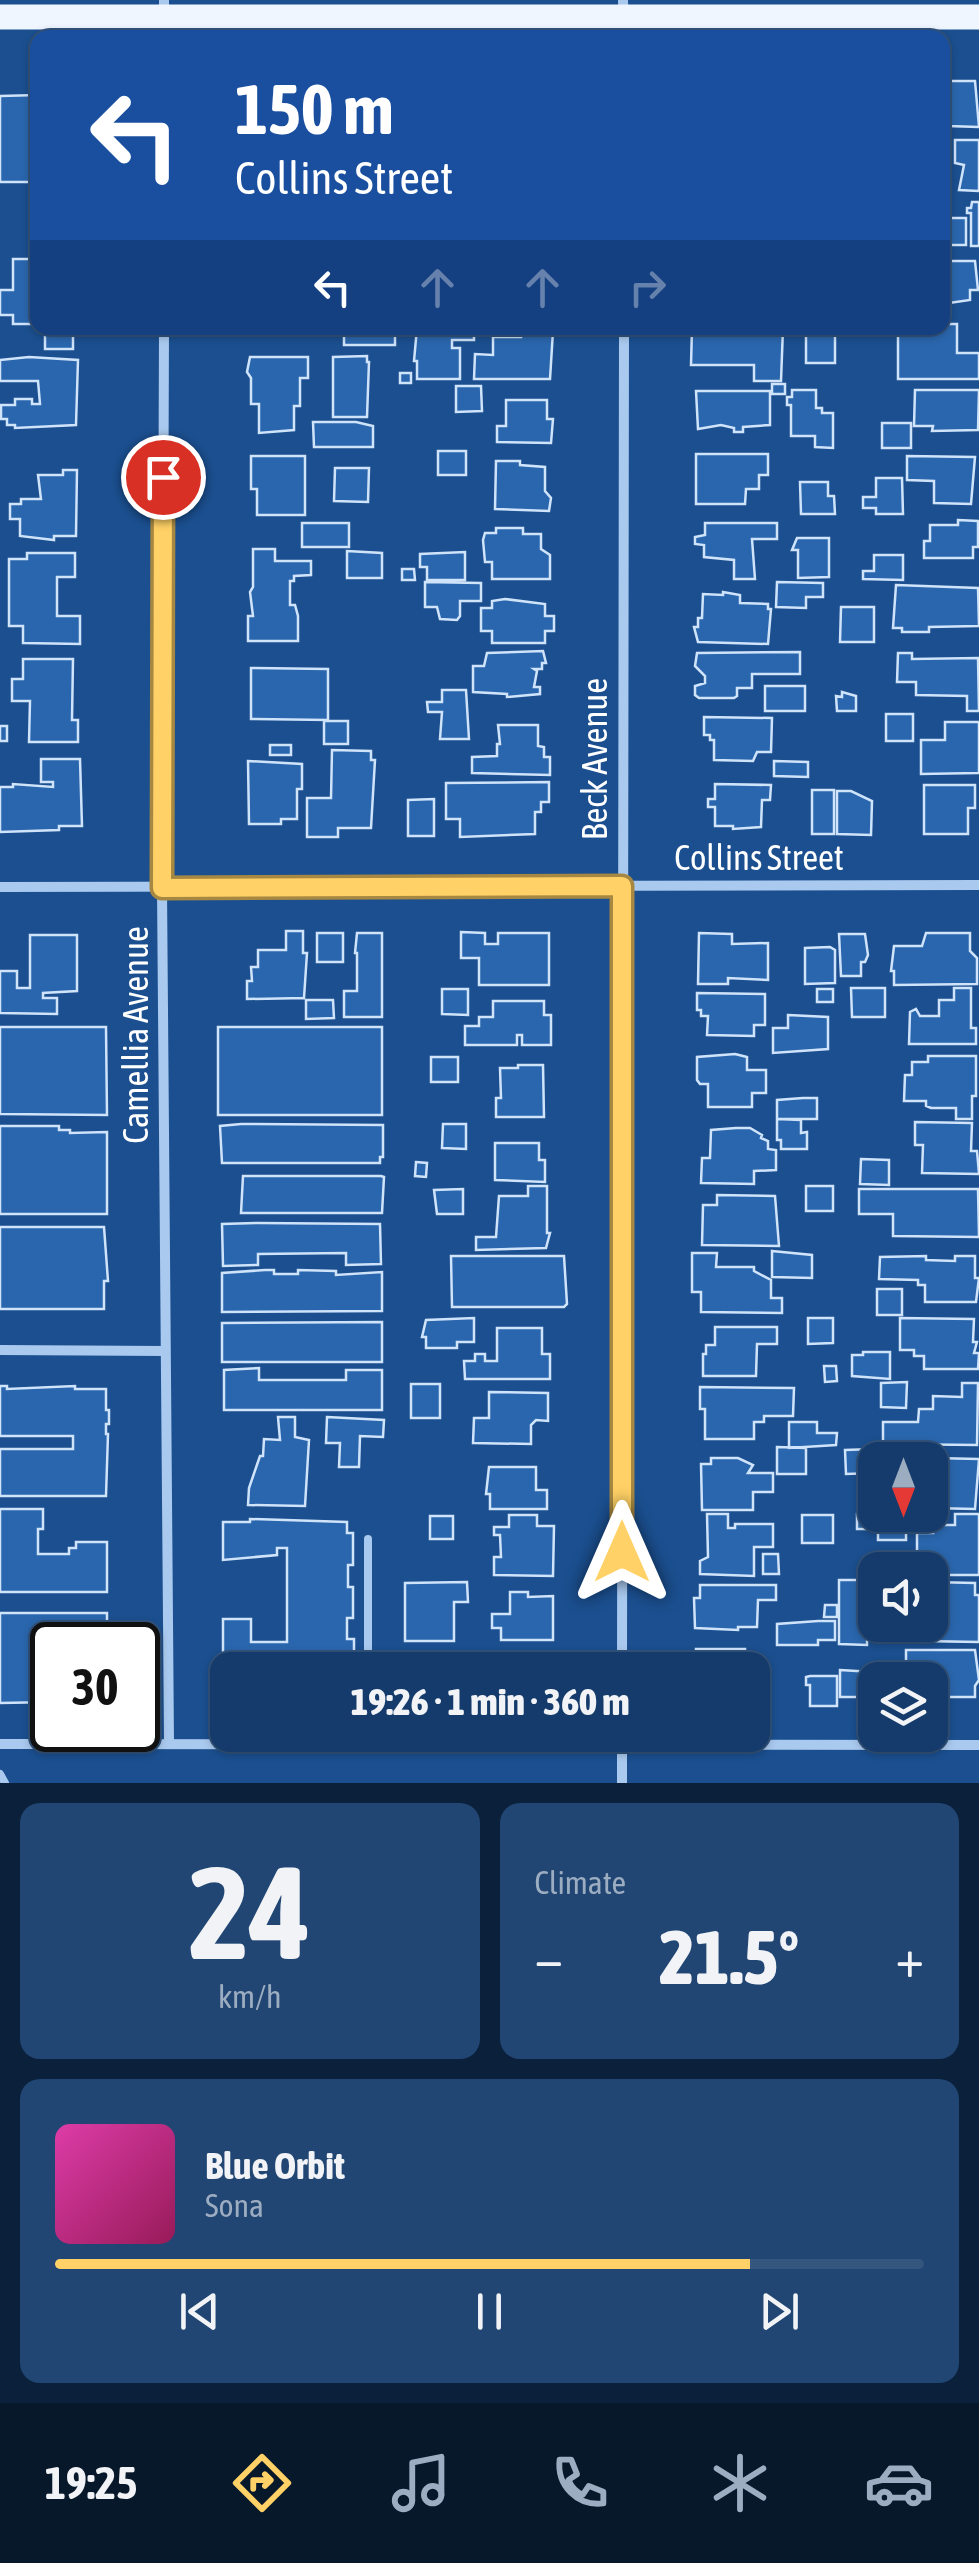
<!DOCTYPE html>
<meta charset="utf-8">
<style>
body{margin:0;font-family:"Asap Condensed",sans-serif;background:#214673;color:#f1f3f6;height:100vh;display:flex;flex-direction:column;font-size:38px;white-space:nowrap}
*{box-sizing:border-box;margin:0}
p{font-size:32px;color:#9dadc1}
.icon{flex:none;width:55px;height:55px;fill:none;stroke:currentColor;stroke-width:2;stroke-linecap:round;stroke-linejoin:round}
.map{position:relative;height:1783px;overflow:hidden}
.side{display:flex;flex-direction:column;gap:20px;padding:20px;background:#0b203b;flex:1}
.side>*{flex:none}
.banner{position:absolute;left:30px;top:30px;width:920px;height:305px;border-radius:20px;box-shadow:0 2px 8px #0004,0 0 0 2px #33557e;background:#1a4fa0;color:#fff;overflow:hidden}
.needle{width:65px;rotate:180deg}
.controls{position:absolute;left:858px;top:1442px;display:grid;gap:20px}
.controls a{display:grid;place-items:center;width:90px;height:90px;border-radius:20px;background:#143b6b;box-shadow:0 2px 8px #0004,0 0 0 2px #33557e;font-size:50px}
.speed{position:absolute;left:30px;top:1622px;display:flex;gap:20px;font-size:50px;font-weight:700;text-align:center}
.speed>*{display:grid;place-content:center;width:130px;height:130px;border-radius:50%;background:#143b6b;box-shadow:0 2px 8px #0004,0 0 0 2px #33557e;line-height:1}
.speed .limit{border:5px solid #111;border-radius:15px;background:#fff;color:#111}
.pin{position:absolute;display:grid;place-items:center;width:85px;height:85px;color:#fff;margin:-42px;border:5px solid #fff;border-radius:50%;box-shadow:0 2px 10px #0007}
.me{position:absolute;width:110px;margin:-55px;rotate:0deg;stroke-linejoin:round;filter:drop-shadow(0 0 8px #0008)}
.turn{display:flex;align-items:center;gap:35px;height:210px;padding:0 40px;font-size:45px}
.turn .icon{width:130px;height:130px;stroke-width:2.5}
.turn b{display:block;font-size:70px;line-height:85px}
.lanes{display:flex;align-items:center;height:95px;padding:0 40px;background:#0003;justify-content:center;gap:50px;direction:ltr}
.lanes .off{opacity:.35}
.big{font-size:75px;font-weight:800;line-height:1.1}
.side .card{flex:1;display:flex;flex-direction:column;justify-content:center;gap:15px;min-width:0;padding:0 35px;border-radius:20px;background:#214673}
.side .dial{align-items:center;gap:0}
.dial b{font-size:130px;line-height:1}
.song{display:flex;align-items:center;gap:30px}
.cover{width:120px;height:120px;border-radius:15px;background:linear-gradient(135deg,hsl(320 70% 55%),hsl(330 70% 35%))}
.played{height:10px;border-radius:5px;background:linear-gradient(90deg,#ffd166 80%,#33557e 80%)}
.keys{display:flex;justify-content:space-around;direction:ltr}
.heat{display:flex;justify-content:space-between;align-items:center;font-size:55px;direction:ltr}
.side .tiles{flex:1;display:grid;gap:20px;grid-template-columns:1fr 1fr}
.card:last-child{grid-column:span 2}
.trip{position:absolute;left:210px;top:1652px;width:560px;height:100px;border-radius:20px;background:#143b6b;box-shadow:0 2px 8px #0004,0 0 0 2px #33557e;font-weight:800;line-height:100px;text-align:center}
.menu{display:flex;height:160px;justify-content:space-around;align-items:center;background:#08182b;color:#9dadc1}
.menu .icon{width:70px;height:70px}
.menu .active{color:#ffd166}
.menu b{font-size:45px;color:#f1f3f6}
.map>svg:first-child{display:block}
.building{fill:#2a66ad;stroke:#cfe3fa;stroke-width:2.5}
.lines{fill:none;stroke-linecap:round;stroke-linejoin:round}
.service{stroke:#a9c9ee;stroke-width:8}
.minor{stroke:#a9c9ee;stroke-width:10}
.primary{stroke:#f0f6ff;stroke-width:25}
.route-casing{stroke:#a68842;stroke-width:25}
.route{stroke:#ffd166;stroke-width:18}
.labels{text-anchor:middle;stroke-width:10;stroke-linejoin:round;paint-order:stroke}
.street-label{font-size:35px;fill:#fff;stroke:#1b4f8f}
</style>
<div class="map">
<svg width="979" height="1783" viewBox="0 0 979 1783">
<rect width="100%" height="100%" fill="#1b4f8f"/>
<path class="building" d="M942,81h33l4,46 -31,-1v-15h-6z
M38,95v87h-38v-86z
M955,140h24v51l-20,-1 5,-25 -9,-2z
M972,202h7v44h-8v-33h-4v-5h4z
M942,218h24v27h-24z
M13,259h25v65h-25v-9h-13v-25h13z
M942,261h33l3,29h-8v10l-28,4z
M942,324h15v29h22v26h-81v-51h44z
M45,328h28v21h-28z
M369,328h26v17h-51v-13h25z
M417,328h57v12h-22v8h8v31h-43v-18h-3z
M692,328h91l-2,53h-27v-16h-63z
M806,328h29v35h-29z
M521,331h32l-3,48h-76l1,-25 18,1v-18h28z
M367,356v6h2l-2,55h-34v-60z
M29,357l49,3 -2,65 -61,3v-3h-8v-6h-6v-14h14v-6h17v5h8l-2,-23h-38v-21z
M250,357h58v21h-8v28h-6v24l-35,3v-29h-8v-26l-4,-6z
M400,373h11v10h-11z
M772,384h13v10h-13z
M456,386h25l1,25 -26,1z
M792,390h24v18h6v5h11v35l-18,-1v-11h-24v-31h-4v-8h5z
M915,390h64l-1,40 -46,1 1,-5h-19z
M696,391h74v34l-27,2v5h-9v-4l-13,-3 -23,4z
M506,400h41v19h6l-2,24 -54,-1v-16h9z
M313,422h43l17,4v21h-59z
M882,423h29v25h-29z
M438,451h28v24h-28z
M696,454h72v21h-9v14h-13l-1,15h-49z
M251,456h54v59h-48v-26h-6z
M907,456l68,1 -4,47 -37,-1v-22l-27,-1z
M496,461h24v4l25,2v24l6,7 -2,13 -54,-2z
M335,468h34l-1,34 -34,-1z
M63,470h14l-1,66h-22v4l-34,-4v-17h-10v-15h11v-5h20l-3,-24h25z
M876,478h26l1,36h-27v-6h-13v-11h13z
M800,482h28v14h6l1,18h-34z
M958,520l20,1v26h-5v11h-49v-17h6v-16h28z
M302,523h47v24h-47z
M705,523h72v16h-25l3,40h-21v-19l-30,-3v-12l-9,-1v-7l10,-2z
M496,528h27v6h18v15l9,6v24h-58v-17h-7l-2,-22 2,-7h11z
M797,538h32v39l-31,1v-28h-6z
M253,549h22v12h36v14l-17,1v5h-4v24h5l3,11v25h-50v-25h5l-3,-24 3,-5z
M347,551l35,2v25h-35z
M465,552v28h-38v-13h-7v-13z
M27,553h48v24h-18v39h23v28l-57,-1v-17h-14v-67h18z
M874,555h29v25l-40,-1v-8h11z
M402,569h12l1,11h-13z
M425,582l56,1v18h-21v15l-3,4 -17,-1 -3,-12h-12z
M777,582l46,1v14h-17v11l-30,-1z
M896,585l82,3 1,38 -50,1v5h-27v-4h-9z
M723,592l17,3v8l28,1v5h3l-3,35 -70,-2 -4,-15h4v-9h4l1,-24 20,1z
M505,599l40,5v12h9v15h-9v12h-53v-12h-11v-23h11v-7z
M841,607h33v35h-34z
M543,651l3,12h-4v6h-8l3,2 -3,16h6v7l-33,3v-3l-34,-2v-26h11l3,-13z
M800,652v22h-48v14h-15v8l-3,2h-35l-4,-3v-9l10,-3v-7l-10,-10 2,-13z
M898,653h14v6l66,-1 1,53h-12v-15l-51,-1v-13h-19z
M23,659h50l-1,61h6v22h-49l1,-41h-18v-22h11z
M251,668l77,1v51l-77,-1z
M765,686h40v25h-40z
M442,690h24l3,49h-29l2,-27h-14l-1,-10h15z
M842,692l14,4v15h-19l-1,-15 6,1z
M886,714h27v27h-27z
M704,717l68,1 -1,34h-14l-4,9 -39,-1v-20h-4v-5h-6z
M324,721h24v23h-24z
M945,722h34v51l-58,1v-34h24z
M498,725h40v21l6,1v10h6v18l-78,-2v-16l25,-1v-12h3z
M0,726h7v15h-7z
M270,745h21v10h-21z
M332,750l39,1v9h4l-4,68h-33v9h-31v-39h24z
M41,759h39l2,67h-23v4l-59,2v-45h13v-3l40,3v-5h-12z
M248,761l54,3v25h-5v30h-16v5h-32z
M774,761l34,1v15l-34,-1z
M549,782v20h-8v10h-6v22l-75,3v-18h-14v-36z
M715,784l56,1 -1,15h-8l-1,27 -28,2v-3h-18v-19h-7v-8h7z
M924,785h51v23h-7v26h-44z
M812,790h22v44h-22z
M837,791h14l21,10 -1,34 -34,-1z
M434,799v37h-26v-36z
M286,931h17v22h4l-3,45 -57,1v-18h5l-1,-14h7v-17h28z
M461,932l24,1v11h13v-11h51v52h-70v-27h-18z
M317,933h26v29h-26z
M357,933h25v84h-38v-26h13v-38h-2z
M699,933l33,1v10l36,-1v37l-40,-2v6h-30z
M926,933h44v18l7,7v26l-83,1v-14h-3l3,-25h28z
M839,934h26l3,21 -3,7h-4v14h-20z
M30,935h47v56l-34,2v5h14v16l-57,-1v-42h17v17h13z
M830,947l5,3v33l-30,1v-36z
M851,988h34v29h-33z
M954,988h17v40h5v16h-67l1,-32 6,-3 4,7h19v-16h15z
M442,989h26v26l-26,-1z
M817,989h16v13h-16z
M697,993l68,1v31h-11v11l-47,-1 1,-19h-7v-6h-4z
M306,1000h27l1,18 -28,1z
M493,1001h51v14h7v30h-29v-10h-5v10h-52v-19h14v-9h14z
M788,1015l40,2v32l-55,4v-25h15z
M0,1027h106l1,88 -107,-1z
M218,1027h164v88h-164z
M735,1054l12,3v13h19v23h-14v14h-44v-23h-8l-3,-4v-23z
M928,1056h48v40h-4v23h-16v-11h-25l-5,-2v-5h-22l1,-26h7v-13h16z
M431,1057h27v25h-27z
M518,1065h25l1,52h-48v-19h5l-1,-30h18z
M803,1098h14v21h-40v-19z
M777,1119l24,1v13l6,-1v17h-26v-9h-4z
M915,1122l57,1 -1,28h6l2,23 -57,-1 1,-28h-8z
M241,1124l142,1v32h-3v6h-158l-2,-37z
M443,1124h23v25l-24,-1z
M0,1126h59v4h11v3l37,-1v82h-107z
M736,1128h14l12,7 -1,3 7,3v8l8,1v20l-22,1v13l-53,-1 1,-25h8l1,-28z
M495,1143h44v17h6v22l-50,-2z
M861,1159l28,1v25l-29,-1z
M416,1162l11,1 -1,14 -11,-1z
M243,1176h138l3,1 -2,36h-141z
M528,1186h19v47h3l-4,15 -70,2v-13h20l3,-41h29z
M806,1186h27v25h-27z
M463,1189v25h-26l-3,-24z
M859,1189h119l1,48 -86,-1v-22h-34z
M717,1195l58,1 4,50 -77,-1 1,-40h14z
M258,1223l122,1 1,40 -35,1v-12l-88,1v11l-35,1 -1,-42z
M0,1227h104l4,54h-4v28h-104z
M772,1251l40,4v23l-40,-1z
M692,1253h25l-1,14h38v4l17,9v18h11v15l-81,-1v-20h-9z
M451,1256h113l3,48 -3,3h-112z
M926,1256v4l29,1v-5h20v22h4l-3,24h-51v-17h-7v-5l-39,-1 1,-22z
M265,1270h9v4h24v-4l38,1v4l46,-3v39l-160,1v-39z
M877,1289h25v26h-25z
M474,1318v24h-17v6h-31v-11h-4l4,-17z
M808,1318h25v25l-25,1z
M900,1318l74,1 -1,23h4l-3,11h5l-1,16h-54v-13h-10v-6h-14z
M382,1322v40h-160v-39z
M715,1327h62v17h-20l-1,32h-53v-22h3v-9h9z
M497,1328h45v26h8v25h-85l-1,-18h11v-7h10v7h12z
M863,1352h27v27l-38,-3v-21h11z
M824,1366h12l1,15 -12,1z
M259,1368v12h87v-10h36v40h-158v-40z
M907,1382l-1,26 -25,-1v-24z
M962,1383h16l-1,62 -94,-1v-22h35l1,-13h14v-13l29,1z
M411,1384h29v34h-29z
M0,1386h7v3l68,-3v3h31v21h3v14h-3v10h2l-2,62h-106v-47h73v-13h-73z
M700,1387l94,1 -1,28h-29v6h-10v17h-49v-30h-5z
M489,1392l59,1v28l-12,-1 -5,5v19l-58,-1 1,-25h15z
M278,1417h17v20l14,3 -4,66 -57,-1 1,-17 11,-32h3l1,-17 16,1z
M327,1417l57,3 -1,17 -23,-1 -1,31h-20l1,-24h-14z
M789,1422h28v11h20l-1,12 -47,3z
M777,1447l29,1v26h-29z
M903,1448v12h-28v13l-29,1 -1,-24z
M711,1458h27l15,7 -5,8h25v19h-20v18h-51l-1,-46h10z
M933,1458l46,1 -4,50 -45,-1z
M489,1467h47v23h11v19h-57v-15h-4z
M0,1509h43v20h-5v25h31v-6h7v-6h31v50h-107z
M707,1514h21v14h7v-4h38v23h-19v29l-54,-2v-13l8,-4z
M857,1514l49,1v25h-28v-11h-21z
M955,1514h24v61h-49v-5h-13v-37h16v-8h22z
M509,1515h28v11h17l-1,50 -59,-1v-18h7l-1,-22h-6v-8h15z
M802,1515h31v28h-31z
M430,1516h23v23h-23z
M250,1519l97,3v11h6v32h-5v22h5v31h-6v21h7v29l-126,2v35h-5l-3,-50h3v-36h28v23h36v-94h-10v7l-54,5v-38h27z
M763,1554h15l1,20h-16z
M839,1580h29l-1,65 -28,-1z
M467,1582l1,20h-14v39h-49v-58z
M932,1582l43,1v12h4v47l-57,-1 1,-16h12z
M700,1585h76v15h-18l-1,27h-19v3l-43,-2 -1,-30h6z
M510,1592h18v5l25,-1v44h-52v-12h-9v-14h18z
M825,1605h12v12h-13z
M0,1613h107v32h-55v57l-52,1z
M818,1621h17v19h-17v5h-41v-21z
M696,1649h49v8h11v27h-4v-14h-56z
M906,1650h69l4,30 -4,6v11h-43l-2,7v-24h-15v-10h-9z
M488,1652h65v18h-65z
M840,1670l33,2v25h-33z
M810,1676h27v30h-27v-21h-4v-8z"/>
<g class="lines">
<path class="service" d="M368,1539v131
M0,1774l5,9"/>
<path class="minor" d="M164,0v38
M623,0l1,38
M164,328l-2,560 7,855
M0,887l979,-2
M0,1350l165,1
M622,1670l2,-1342
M622,1735v48
M0,1744l979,1"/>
<path class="primary" d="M0,17h979"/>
</g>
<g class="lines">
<g class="route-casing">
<path id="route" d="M163,477l-1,411 460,-2v666"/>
</g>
<use href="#route" class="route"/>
</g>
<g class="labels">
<g class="street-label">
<text transform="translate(595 759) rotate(-90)" y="12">Beck Avenue</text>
<text x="759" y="870">Collins Street</text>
<text transform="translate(136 1035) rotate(-90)" y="12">Camellia Avenue</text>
</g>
</g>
</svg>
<div class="controls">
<a><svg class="needle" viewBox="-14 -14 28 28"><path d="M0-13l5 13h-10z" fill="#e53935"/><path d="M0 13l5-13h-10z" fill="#9dadc1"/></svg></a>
<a><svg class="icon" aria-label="sound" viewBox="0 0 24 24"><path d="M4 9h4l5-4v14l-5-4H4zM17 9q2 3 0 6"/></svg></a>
<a><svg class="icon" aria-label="layers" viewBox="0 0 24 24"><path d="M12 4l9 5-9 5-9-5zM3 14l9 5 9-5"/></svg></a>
</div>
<div class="speed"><div class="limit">30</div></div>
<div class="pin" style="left:163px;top:477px;background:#d93025"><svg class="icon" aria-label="arrive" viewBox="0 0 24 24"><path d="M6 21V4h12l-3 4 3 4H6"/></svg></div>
<svg class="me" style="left:622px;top:1552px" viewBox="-20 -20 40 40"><path d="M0-17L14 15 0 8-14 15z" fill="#ffd166" stroke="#fff" stroke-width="4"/></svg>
<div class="trip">19:26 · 1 min · 360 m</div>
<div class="banner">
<div class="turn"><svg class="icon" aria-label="left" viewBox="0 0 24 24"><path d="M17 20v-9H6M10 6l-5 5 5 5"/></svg><div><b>150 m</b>Collins Street</div></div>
<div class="lanes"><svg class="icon" aria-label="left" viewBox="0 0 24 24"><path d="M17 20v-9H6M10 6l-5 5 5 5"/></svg><svg class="icon off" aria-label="ahead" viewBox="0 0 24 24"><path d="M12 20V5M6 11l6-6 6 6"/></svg><svg class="icon off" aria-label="ahead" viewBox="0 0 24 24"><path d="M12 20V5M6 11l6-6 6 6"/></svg><svg class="icon off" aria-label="right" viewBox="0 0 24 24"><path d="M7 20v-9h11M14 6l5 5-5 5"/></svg></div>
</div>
</div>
<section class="side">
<div class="tiles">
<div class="card dial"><b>24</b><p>km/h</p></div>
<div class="card"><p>Climate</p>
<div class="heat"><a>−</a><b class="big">21.5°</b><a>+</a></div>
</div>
<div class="card">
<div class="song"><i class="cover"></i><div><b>Blue Orbit</b><p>Sona</p></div></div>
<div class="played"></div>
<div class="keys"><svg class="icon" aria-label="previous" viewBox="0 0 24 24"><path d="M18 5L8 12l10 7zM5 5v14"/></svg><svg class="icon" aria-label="pause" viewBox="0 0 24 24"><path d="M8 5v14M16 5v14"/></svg><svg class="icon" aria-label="next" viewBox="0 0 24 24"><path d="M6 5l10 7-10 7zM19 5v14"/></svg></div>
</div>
</div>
</section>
<nav class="menu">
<b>19:25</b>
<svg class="icon active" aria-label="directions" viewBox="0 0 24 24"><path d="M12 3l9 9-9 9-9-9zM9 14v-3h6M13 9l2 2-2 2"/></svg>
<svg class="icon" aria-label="music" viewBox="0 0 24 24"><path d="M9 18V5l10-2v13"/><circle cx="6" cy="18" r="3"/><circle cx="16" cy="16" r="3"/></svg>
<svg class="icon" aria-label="phone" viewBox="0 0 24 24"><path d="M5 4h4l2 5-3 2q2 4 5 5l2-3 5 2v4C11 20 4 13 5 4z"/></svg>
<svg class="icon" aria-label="climate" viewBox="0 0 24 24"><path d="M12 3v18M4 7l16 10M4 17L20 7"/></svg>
<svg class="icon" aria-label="car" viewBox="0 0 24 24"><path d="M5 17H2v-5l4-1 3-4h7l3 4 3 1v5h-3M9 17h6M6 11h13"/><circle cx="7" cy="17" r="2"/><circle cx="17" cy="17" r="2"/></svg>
</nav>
